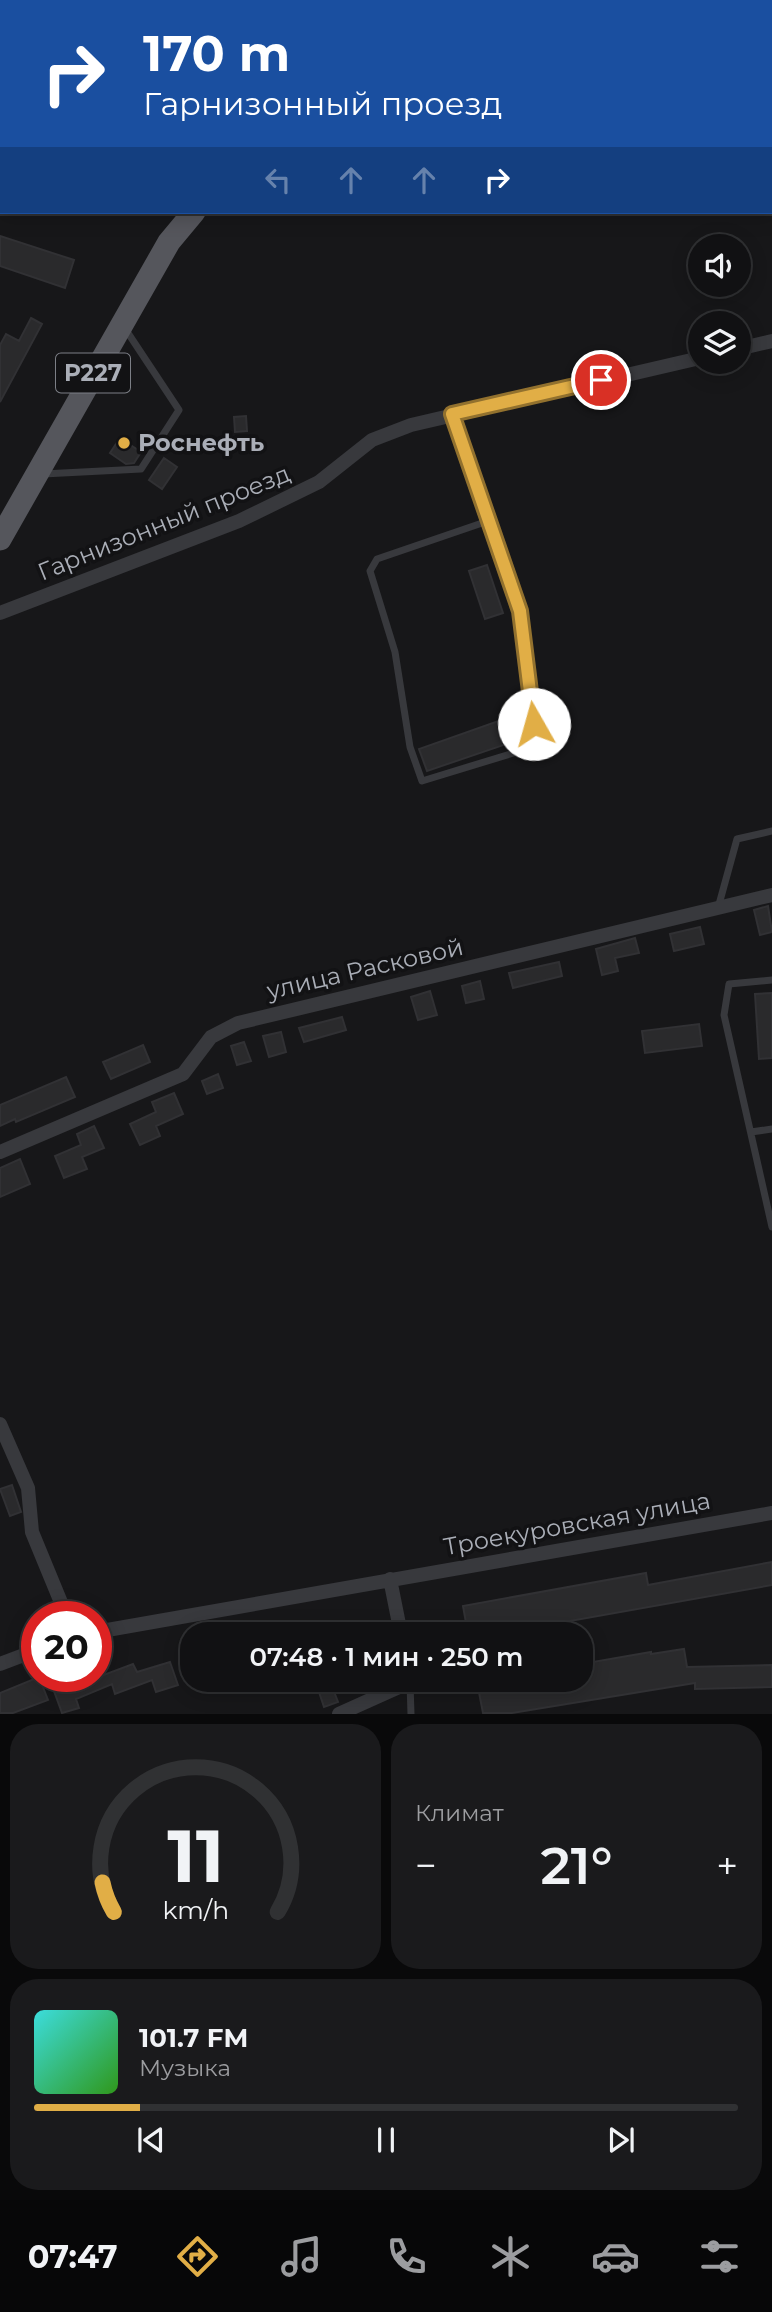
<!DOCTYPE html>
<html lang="ru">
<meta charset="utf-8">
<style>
body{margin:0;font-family:Montserrat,sans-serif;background:#1a1a1c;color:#f1f3f6;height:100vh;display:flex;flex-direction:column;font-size:26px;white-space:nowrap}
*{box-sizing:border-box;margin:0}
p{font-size:23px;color:#9c9da0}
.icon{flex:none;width:38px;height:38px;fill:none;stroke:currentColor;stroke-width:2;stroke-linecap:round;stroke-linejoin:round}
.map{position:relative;height:1714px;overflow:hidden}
.panel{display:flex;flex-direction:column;gap:10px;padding:10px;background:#09090a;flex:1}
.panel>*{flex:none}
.hud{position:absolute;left:0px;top:0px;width:774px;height:214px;box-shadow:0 4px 18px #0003,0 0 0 2px #303133;background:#1a4fa0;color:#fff;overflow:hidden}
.tools{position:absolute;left:688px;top:234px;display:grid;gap:14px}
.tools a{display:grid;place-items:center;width:63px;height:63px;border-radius:50%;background:#111113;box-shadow:0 4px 18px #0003,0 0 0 2px #303133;font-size:35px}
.speed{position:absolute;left:21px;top:1601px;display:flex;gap:14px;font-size:35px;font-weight:700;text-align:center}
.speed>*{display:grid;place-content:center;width:91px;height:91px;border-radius:50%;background:#111113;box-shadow:0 4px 18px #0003,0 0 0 2px #303133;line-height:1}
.speed .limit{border:10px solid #d22;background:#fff;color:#111}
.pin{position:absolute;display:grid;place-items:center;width:60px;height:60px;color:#fff;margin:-30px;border:4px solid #fff;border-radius:50%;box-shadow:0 2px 7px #0007}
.me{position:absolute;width:77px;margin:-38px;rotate:353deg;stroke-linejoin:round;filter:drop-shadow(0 0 5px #0008)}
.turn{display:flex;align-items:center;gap:24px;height:147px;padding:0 28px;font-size:32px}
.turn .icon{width:91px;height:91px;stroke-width:2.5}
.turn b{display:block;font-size:49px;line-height:60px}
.lanes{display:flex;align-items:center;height:66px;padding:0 28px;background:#0003;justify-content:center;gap:35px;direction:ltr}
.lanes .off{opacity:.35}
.big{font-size:52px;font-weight:600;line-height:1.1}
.panel .tile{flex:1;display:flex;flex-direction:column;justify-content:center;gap:10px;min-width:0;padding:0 24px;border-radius:28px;background:#1a1a1c}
.panel .dial{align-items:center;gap:0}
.dial svg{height:182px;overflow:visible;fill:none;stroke:#303133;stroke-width:7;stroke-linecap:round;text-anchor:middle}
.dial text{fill:#f1f3f6;stroke:none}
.song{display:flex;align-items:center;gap:21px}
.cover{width:84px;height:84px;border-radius:10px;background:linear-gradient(135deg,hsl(180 70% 55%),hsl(110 70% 35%))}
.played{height:7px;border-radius:4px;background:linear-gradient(90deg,#e1ae46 15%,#303133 15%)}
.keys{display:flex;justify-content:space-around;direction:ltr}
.heat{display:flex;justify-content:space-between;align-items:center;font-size:38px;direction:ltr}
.panel .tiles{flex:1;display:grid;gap:10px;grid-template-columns:1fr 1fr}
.tile:last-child{grid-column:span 2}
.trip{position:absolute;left:180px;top:1622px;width:413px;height:70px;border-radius:28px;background:#111113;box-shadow:0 4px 18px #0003,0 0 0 2px #303133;font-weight:600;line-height:70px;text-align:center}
.dock{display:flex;height:112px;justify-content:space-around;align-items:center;background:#070708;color:#9c9da0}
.dock .icon{width:49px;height:49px}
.dock .active{color:#e1ae46}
.dock b{font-size:32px;color:#f1f3f6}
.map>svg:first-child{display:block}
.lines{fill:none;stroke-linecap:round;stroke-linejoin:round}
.river{stroke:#2e353b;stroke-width:23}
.building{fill:#2a2a2c;stroke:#313134;stroke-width:2}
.lane{stroke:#38393d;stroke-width:7}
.street{stroke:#38393d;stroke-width:14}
.primary{stroke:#55565c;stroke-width:23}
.route-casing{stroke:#92712e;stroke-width:18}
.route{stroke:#e1ae46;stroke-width:12}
.poi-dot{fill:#e1ae46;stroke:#121214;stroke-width:2.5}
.labels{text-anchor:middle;stroke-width:7;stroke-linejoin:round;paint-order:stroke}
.shield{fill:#121214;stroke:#7c7f86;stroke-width:2}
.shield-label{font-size:23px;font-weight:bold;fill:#aaaeb7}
.poi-label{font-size:24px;font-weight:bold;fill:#aaaeb7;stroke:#121214;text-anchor:start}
.street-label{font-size:24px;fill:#aaaeb7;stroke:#121214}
</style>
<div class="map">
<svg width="772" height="1714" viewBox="0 0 772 1714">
<rect width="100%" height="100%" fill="#171719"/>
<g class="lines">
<path class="river" d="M534,0l2,2
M52,2l1,-2
M727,2l4,-2
M0,150l2,-1"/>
</g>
<path class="building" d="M0,236l74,24 -9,28 -65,-22z
M31,318l11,6 -42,78v-57l6,-11 13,7z
M246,416l1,15 -12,1 -1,-15z
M120,438l21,14 -7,11 -8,1 -16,-11z
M164,458l13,9 -15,22 -13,-9z
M487,565l16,48 -18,6 -16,-48z
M507,718l8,23 -88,30 -8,-22z
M768,906l4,26 -12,3 -6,-25z
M700,927l4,17 -30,7 -4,-17z
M635,938l4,15 -24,5 3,13 -16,4 -6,-26z
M559,962l3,14 -49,12 -4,-15z
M480,981l4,18 -18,4 -4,-17z
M430,991l7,24 -19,5 -7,-23z
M772,993v65l-13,1 -4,-65z
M342,1017l4,13 -42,12 -5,-14z
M699,1024l3,22 -57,7 -3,-22z
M281,1032l5,20 -17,5 -6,-21z
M244,1042l7,19 -14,4 -6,-19z
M143,1045l7,17 -39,17 -8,-17z
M218,1074l5,14 -16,6 -5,-13z
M66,1077l9,20 -59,25 -1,-3 -15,7v-21z
M174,1093l9,21 -27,12 4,10 -20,9 -10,-21 26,-12 -4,-10z
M94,1126l10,22 -22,9 5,12 -23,9 -9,-22 26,-11 -4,-11z
M20,1159l10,25 -30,13v-29z
M12,1485l9,27 -11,4 -10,-27z
M772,1562v23l-275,49h-29l-5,-28 183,-33 2,12z
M684,1649l3,18 85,-2v22l-77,2v-6l-183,30h-29l-6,-31 13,-2h91v-16l70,-12v2z
M170,1662l8,23 -22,7 -4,-12 -37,14 -3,-10 -36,15 3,9 -17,5 -8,-22 30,-11 1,2 48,-18 4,8z
M39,1677l9,23 -35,13h-13v-20z
M354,1680h34l1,1 -30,11z
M331,1684l7,18 -14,5 -6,-18z"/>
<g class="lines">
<path class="lane" d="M453,415l67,196 14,113 -14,27 -98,30 -12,-34 -15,-95 -25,-81 7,-12 111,-38
M43,474l98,-5 38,-59 -55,-83
M718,908l19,-69 35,-8
M772,980l-43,4 -5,31 48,212
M751,1132l21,-3
M410,1683l1,31"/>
<path class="street" d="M738,349l34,-8
M0,613l239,-92 80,-39 53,-42 39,-15 289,-67
M0,1152l183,-78 28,-37 27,-14 534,-128
M0,1424l28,64 4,44 35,85
M390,1579l11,55
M96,1632l676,-119
M0,1664l37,-14
M339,1714l71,-32v-2"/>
<path class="primary" d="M404,2l1,-2
M0,539l169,-297 25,-30"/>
</g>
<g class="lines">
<g class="route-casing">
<path id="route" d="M534,724l-14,-113 -68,-197 149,-34"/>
</g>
<use href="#route" class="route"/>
</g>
<circle class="poi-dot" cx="124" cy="443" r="7"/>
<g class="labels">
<rect class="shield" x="56" y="353.5" width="74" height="39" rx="5"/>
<g class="shield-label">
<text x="93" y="381">Р227</text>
</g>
<g class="poi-label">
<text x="138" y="451">Роснефть</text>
</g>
<g class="street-label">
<text transform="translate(164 523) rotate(-22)" y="8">Гарнизонный проезд</text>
<text transform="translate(365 969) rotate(-13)" y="8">улица Расковой</text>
<text transform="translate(577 1524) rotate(-10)" y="8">Троекуровская улица</text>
</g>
</g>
</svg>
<div class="tools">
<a><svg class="icon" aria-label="sound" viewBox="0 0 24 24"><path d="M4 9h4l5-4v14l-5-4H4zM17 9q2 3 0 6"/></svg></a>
<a><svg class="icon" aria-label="layers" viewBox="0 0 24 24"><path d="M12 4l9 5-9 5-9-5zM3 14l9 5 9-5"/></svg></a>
</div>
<div class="speed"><div class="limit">20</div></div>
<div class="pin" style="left:601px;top:380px;background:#d93025"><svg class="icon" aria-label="arrive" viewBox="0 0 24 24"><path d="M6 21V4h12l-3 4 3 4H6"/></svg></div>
<svg class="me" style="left:534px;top:724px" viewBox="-20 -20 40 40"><circle r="19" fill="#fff"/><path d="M0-13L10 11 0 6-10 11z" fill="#e1ae46"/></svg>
<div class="trip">07:48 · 1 мин · 250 m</div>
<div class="hud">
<div class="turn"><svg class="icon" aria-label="right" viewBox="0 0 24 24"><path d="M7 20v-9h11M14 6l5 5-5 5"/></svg><div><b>170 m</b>Гарнизонный проезд</div></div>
<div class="lanes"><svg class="icon off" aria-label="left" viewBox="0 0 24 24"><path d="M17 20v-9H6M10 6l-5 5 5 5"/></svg><svg class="icon off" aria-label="ahead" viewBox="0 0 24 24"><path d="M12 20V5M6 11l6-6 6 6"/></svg><svg class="icon off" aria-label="ahead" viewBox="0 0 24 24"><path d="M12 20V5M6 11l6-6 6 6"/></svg><svg class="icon" aria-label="right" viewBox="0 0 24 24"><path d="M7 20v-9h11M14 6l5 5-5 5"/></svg></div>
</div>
</div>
<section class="panel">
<div class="tiles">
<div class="tile dial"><svg viewBox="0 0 100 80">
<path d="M14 69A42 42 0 1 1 86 69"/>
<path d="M14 69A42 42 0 0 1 9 56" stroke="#e1ae46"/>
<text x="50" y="56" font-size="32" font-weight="700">11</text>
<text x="50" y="72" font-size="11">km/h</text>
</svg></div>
<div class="tile"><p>Климат</p>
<div class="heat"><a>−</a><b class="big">21°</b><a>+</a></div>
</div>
<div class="tile">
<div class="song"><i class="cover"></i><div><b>101.7 FM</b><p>Музыка</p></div></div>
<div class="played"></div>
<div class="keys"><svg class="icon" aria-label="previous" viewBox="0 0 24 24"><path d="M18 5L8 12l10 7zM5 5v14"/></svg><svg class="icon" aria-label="pause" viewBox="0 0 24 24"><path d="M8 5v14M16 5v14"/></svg><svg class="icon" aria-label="next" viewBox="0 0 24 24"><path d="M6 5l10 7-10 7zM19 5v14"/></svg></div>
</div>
</div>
</section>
<nav class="dock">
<b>07:47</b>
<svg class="icon active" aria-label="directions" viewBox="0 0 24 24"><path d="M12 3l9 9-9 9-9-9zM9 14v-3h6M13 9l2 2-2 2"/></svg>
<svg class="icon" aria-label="music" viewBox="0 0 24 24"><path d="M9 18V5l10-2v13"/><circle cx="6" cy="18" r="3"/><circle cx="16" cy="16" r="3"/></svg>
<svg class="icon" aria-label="phone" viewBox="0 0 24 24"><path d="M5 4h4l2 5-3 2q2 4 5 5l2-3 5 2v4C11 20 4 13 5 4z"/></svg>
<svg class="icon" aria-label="climate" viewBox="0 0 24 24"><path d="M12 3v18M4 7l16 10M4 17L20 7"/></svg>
<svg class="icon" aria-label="car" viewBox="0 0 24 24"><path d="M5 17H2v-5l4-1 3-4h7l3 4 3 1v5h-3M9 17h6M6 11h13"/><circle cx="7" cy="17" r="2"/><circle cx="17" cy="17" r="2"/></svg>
<svg class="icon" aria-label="filters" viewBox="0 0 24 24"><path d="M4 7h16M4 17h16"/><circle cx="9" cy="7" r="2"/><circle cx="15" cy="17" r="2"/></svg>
</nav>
